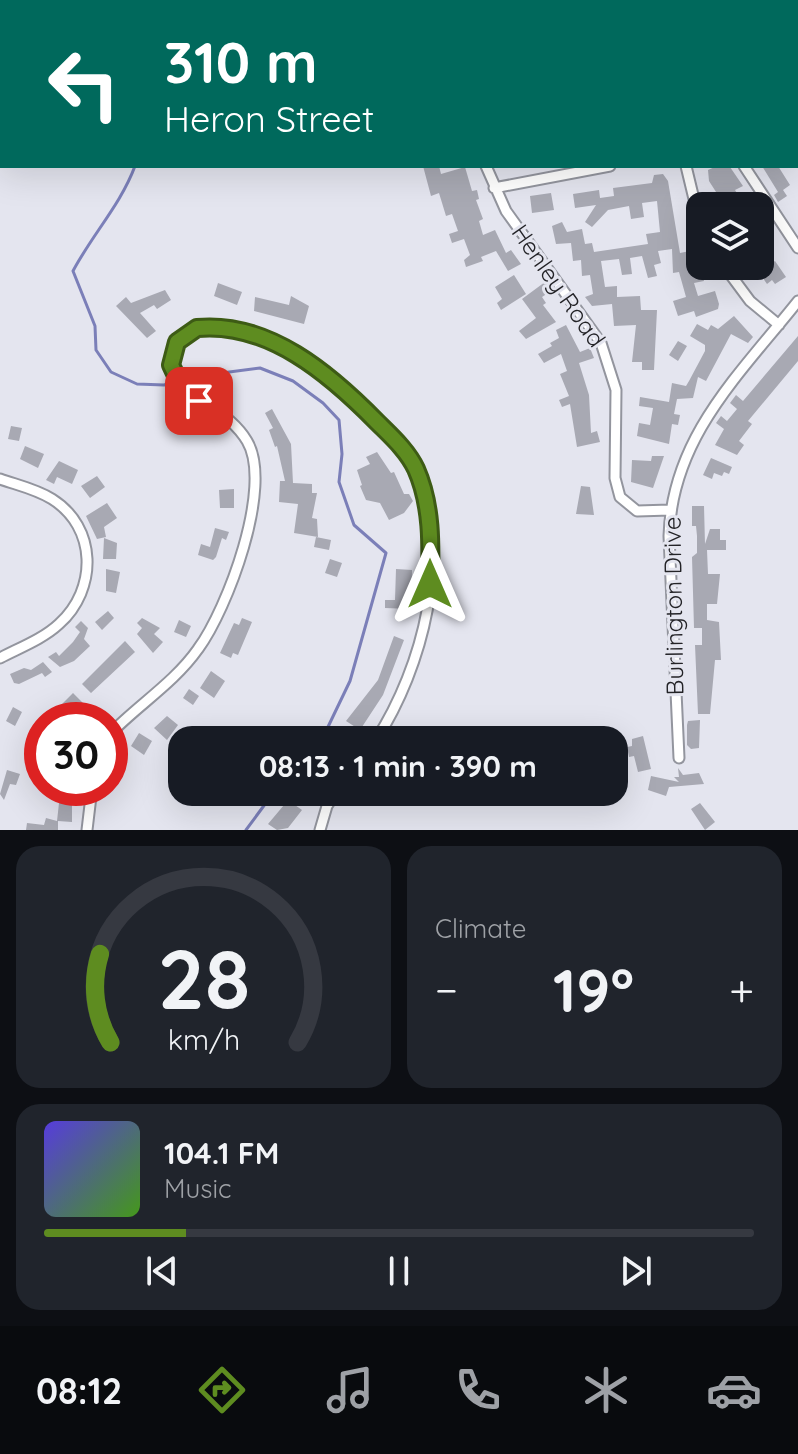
<!DOCTYPE html>
<meta charset="utf-8">
<style>
body{margin:0;font-family:Quicksand,sans-serif;background:#20242c;color:#f1f3f6;height:100vh;display:flex;flex-direction:column;font-size:30px;white-space:nowrap}
*{box-sizing:border-box;margin:0}
p{font-size:26px;color:#9ea1a6}
.icon{flex:none;width:44px;height:44px;fill:none;stroke:currentColor;stroke-width:2;stroke-linecap:round;stroke-linejoin:round}
.map{position:relative;height:830px;overflow:hidden}
.details{display:flex;flex-direction:column;gap:16px;padding:16px;background:#0d0f14;flex:1}
.details>*{flex:none}
.hud{position:absolute;left:0px;top:0px;width:798px;height:168px;box-shadow:0 8px 32px #0002;background:#00695c;color:#fff;overflow:hidden}
.fabs{position:absolute;left:686px;top:192px;display:grid;gap:16px}
.fabs a{display:grid;place-items:center;width:88px;height:88px;border-radius:16px;background:#171b24;box-shadow:0 8px 32px #0002;font-size:40px}
.speed{position:absolute;left:24px;top:702px;display:flex;gap:16px;font-size:40px;font-weight:700;text-align:center}
.speed>*{display:grid;place-content:center;width:104px;height:104px;border-radius:50%;background:#171b24;box-shadow:0 8px 32px #0002;line-height:1}
.speed .limit{border:12px solid #d22;background:#fff;color:#111}
.pin{position:absolute;display:grid;place-items:center;width:68px;height:68px;color:#fff;margin:-34px;border-radius:16px;box-shadow:0 4px 12px #0006}
.me{position:absolute;width:88px;margin:-44px;rotate:0deg;stroke-linejoin:round;filter:drop-shadow(0 0 6px #0008)}
.turn{display:flex;align-items:center;gap:28px;height:168px;padding:0 32px;font-size:36px}
.turn .icon{width:104px;height:104px;stroke-width:2.5}
.turn b{display:block;font-size:56px;line-height:68px}
.big{font-size:60px;font-weight:700;line-height:1.1}
.details .tile{flex:1;display:flex;flex-direction:column;justify-content:center;gap:12px;min-width:0;padding:0 28px;border-radius:24px;background:#20242c}
.details .dial{align-items:center;gap:0}
.dial svg{height:208px;overflow:visible;fill:none;stroke:#363941;stroke-width:7;stroke-linecap:round;text-anchor:middle}
.dial text{fill:#f1f3f6;stroke:none}
.song{display:flex;align-items:center;gap:24px}
.cover{width:96px;height:96px;border-radius:12px;background:linear-gradient(135deg,hsl(250 70% 55%),hsl(100 70% 35%))}
.played{height:8px;border-radius:4px;background:linear-gradient(90deg,#5e8c20 20%,#363941 20%)}
.keys{display:flex;justify-content:space-around;direction:ltr}
.heat{display:flex;justify-content:space-between;align-items:center;font-size:44px;direction:ltr}
.details .tiles{flex:1;display:grid;gap:16px;grid-template-columns:1fr 1fr}
.tile:last-child{grid-column:span 2}
.trip{position:absolute;left:168px;top:726px;width:460px;height:80px;border-radius:24px;background:#171b24;box-shadow:0 8px 32px #0002;font-weight:700;line-height:80px;text-align:center}
.tab-bar{display:flex;height:128px;justify-content:space-around;align-items:center;background:#090b0e;color:#9ea1a6}
.tab-bar .icon{width:56px;height:56px}
.tab-bar .on{color:#5e8c20}
.tab-bar b{font-size:36px;color:#f1f3f6}
.map>svg:first-child{display:block}
.lines{fill:none;stroke-linecap:round;stroke-linejoin:round}
.stream{stroke:#7b7fb8;stroke-width:3}
.building{fill:#a8a9b3}
.street-casing{stroke:#93959e;stroke-width:13}
.street{stroke:#fff;stroke-width:9}
.route-casing{stroke:#3d5b15;stroke-width:20}
.route{stroke:#5e8c20;stroke-width:14}
.labels{text-anchor:middle;stroke-width:6;stroke-linejoin:round;paint-order:stroke}
.street-label{font-size:24px;fill:#232327;stroke:#e4e5ef}
</style>
<div class="map">
<svg width="798" height="830" viewBox="0 0 798 830">
<rect width="100%" height="100%" fill="#e4e5ef"/>
<g class="lines">
<path class="stream" d="M164,2l1,-2
M135,166c-14,38 -43,69 -62,105l22,55 1,24 15,22 26,12 27,1 27,-8 69,-9 33,13 30,22 16,17 3,34 -3,28 15,43 32,28 -36,128 -24,50 -8,9
M246,830l28,-38"/>
</g>
<path class="building" d="M423,166h16l2,8 24,-7 7,24 5,-1 2,9 -3,1 7,19 -4,2 4,14 12,-5 11,23 5,-3 10,14 -13,7 -12,-20 -15,6 2,4 -17,6 -2,-7 6,-5 -6,-16 -12,4 -3,-9 9,-3 -6,-17 -6,2 -7,-23 -8,3z
M717,166l13,1 13,19 -8,4 10,16h-20l-16,-25 -1,-11z
M762,166h16l12,19 -7,5 4,6 -9,6 -4,-7 4,-3z
M663,174l5,7 12,72 10,-2 3,20 8,-2 3,12 -10,2 4,13 17,-5 4,13 -1,5 -22,8 -2,-6 -16,5 -5,-15 13,-4 -7,-25 -6,1 -1,-24 -14,2 3,12 -7,2 3,11 -9,2 -6,-22 -12,2 2,16 -10,1 -3,-16 -18,2 4,26 12,-1v11l23,-1 1,14h16l-3,60h-12v-8h-10l4,-37 -22,1 -2,-22 -20,2 -7,-9 8,-3 -3,-19 -8,1 -1,-16 -8,1 -2,-18 -15,1 -4,-18 10,-4 5,10 15,-3 3,15 7,-1 2,9 54,-8 -2,-10 14,-2 -3,-31 -15,2 2,14 -13,2 -2,-13 -21,4 -16,17 -7,-5 11,-17 -21,3 -2,-14 26,-4 1,8 14,-2 -1,-8 39,-5 2,-8z
M551,193l3,17 -22,3 -2,-17z
M775,261l11,16 -11,7 -3,-4 -5,4 -9,-13z
M514,275l12,19 -25,16 -4,-7 5,-4 -7,-12z
M545,282l6,9 -9,6 4,6 -3,2 13,17 -30,17 -7,-8 17,-13 -14,-19z
M218,283l24,9 -5,13 -23,-9z
M165,290l6,10 -14,9 -3,-4 -14,8 16,18 -9,7 -31,-32 10,-9 5,6z
M291,296l18,10 -5,18 -50,-13 1,-14 34,8z
M734,316l19,21 -5,6 -17,-9 -25,47 -8,-4 -5,21 -16,1 -3,15 6,1 -2,10 -6,-1 -3,20 -32,-8 2,-13 11,2 3,-17 -14,-2 1,-9 29,5 3,-19 14,3 3,-5 16,-30v-6l-15,-9 7,-12 11,6 3,-5 7,4z
M566,325l14,27 10,-4 4,10 -15,5 10,32 2,38 6,-2 3,11 -23,5 -7,-43 -8,3 -3,-7 10,-4 -9,-22 7,-3 -6,-17 -17,9 -6,-9 14,-8 -2,-3 9,-5 -3,-8z
M798,336v25l-50,60 4,3 -13,17 5,4 -7,10 -22,-10 9,-16 -8,-6 5,-7 6,5 10,-12 -7,-6 6,-8 7,6z
M678,341l9,5 -9,15 -9,-6z
M272,409l19,35 2,39 19,1v9h5l-5,25 5,1 1,18 -24,-4 4,-29 -19,-2 1,-21h5l-8,-35 -2,1 -6,-17 4,-2 -8,-15z
M11,426l11,2 -3,13 -11,-2z
M25,446l19,8 -6,14 -18,-9z
M377,452l14,21 3,-1 10,22h5l4,7 -9,12 -15,7 -9,-17 -14,-3 -6,-14 2,-1 -5,-15 13,-6 -4,-7z
M652,456h12l-11,32 -22,-6 1,-22 19,1z
M711,458l21,9 -3,7 -5,-2 -2,4 -8,-3 -2,6 -9,-4z
M59,461l19,9 -6,14 -15,-7 -3,7 -8,-4z
M97,476l8,11 -15,11 -9,-12z
M581,486l9,1 4,28 -18,-1z
M234,489v19h-14l-1,-18z
M107,503l10,15 -13,9 2,10 -9,2 -11,-23z
M692,506h12l1,38 5,-15h10v11h6v10h-19l1,24h12l-3,30h-10v16l12,2 2,38h-6l-5,54h-12l-3,-69h7v-17h-8l-2,-71 5,-4v-17l-1,-10h-4z
M215,528l14,4 -3,8 -4,-2 -6,19 -3,3 -15,-5 3,-11 9,3z
M316,537l15,3 -2,10 -15,-3z
M104,538l13,5 -1,16h-13z
M330,559l12,4 -5,14 -12,-4z
M106,569l14,3 -4,21 -10,-2z
M396,569l16,1 -1,39 -26,-1v-8h10z
M108,611l6,7 -12,12 -7,-8z
M142,618l18,10 -6,6 9,8 -10,11 -16,-19 5,-6 -5,-5z
M242,618l10,4 -14,33 -5,-2 -2,5 -11,-5 14,-30 5,2z
M179,620l12,6 -5,11 -12,-5z
M81,621l7,7 -4,11 6,7 -16,15 -14,6 -12,-10 8,-5 3,4 14,-14 7,-10 -5,-5z
M394,636l10,4 -21,55 -23,35 -14,-9 32,-41z
M125,641l10,11 -44,41 -9,-9z
M43,662l9,10 -7,5 -3,-4 -23,11 -5,-1 -4,-9 14,-6 7,2z
M211,671l14,10 -11,17 -14,-10z
M189,689l10,7 -6,9 -10,-7z
M73,693l10,10 -16,14 -9,-9z
M13,707l9,5 -7,14 -9,-5z
M167,716l11,9 -11,15 -13,-12z
M700,720l-1,28 -8,1 -4,-4v-20l1,-4z
M139,733l13,8 -8,14 -13,-9z
M643,736l8,33 -13,3 -4,-16 -5,1 -2,-10 5,-1v-7z
M678,768l5,7 16,-2 5,11 -35,3 -3,9 -18,-6 3,-14 28,6 -5,-5h5z
M7,770l13,4 -4,11 -6,-1 -6,16 -4,-6z
M60,794l12,2v26l-14,-1v9h-32l1,-7 17,2 2,-7 11,3z
M285,798l17,12 -14,18 -11,2 -9,-6 16,-19 -3,-2z
M700,803l15,19 -10,8 -14,-21z"/>
<g class="lines">
<g class="street-casing">
<path id="street" d="M796,45l2,1
M796,96l2,-2
M486,166l20,45 95,132 15,47 -1,88 5,19 17,14 33,-1
M686,166l14,58
M744,166l54,82
M494,188l116,-22
M724,266l26,35 29,24
M0,479c17,6 36,10 52,20 45,28 46,90 7,125 -16,15 -40,24 -59,34
M110,734c28,-29 64,-51 88,-85 29,-39 76,-163 49,-208 -18,-31 -56,-40 -75,-71l5,-28c57,-60 217,74 240,130 35,83 6,195 -41,268
M679,758l-10,-222c3,-99 71,-162 129,-235
M87,830l5,-42
M320,830l7,-24 9,-14"/>
</g>
<use href="#street" class="street"/>
</g>
<g class="lines">
<g class="route-casing">
<path id="route" d="M199,401l-19,-17 -9,-19 6,-23 20,-14c71,-7 133,46 180,94 14,14 30,28 39,47 16,36 15,76 14,115"/>
</g>
<use href="#route" class="route"/>
</g>
<g class="labels">
<g class="street-label">
<text transform="translate(558 286) rotate(55)" y="8">Henley Road</text>
<text transform="translate(674 606) rotate(-91)" y="8">Burlington Drive</text>
</g>
</g>
</svg>
<div class="fabs">
<a><svg class="icon" aria-label="layers" viewBox="0 0 24 24"><path d="M12 4l9 5-9 5-9-5zM3 14l9 5 9-5"/></svg></a>
</div>
<div class="speed"><div class="limit">30</div></div>
<div class="pin" style="left:199px;top:401px;background:#d93025"><svg class="icon" aria-label="arrive" viewBox="0 0 24 24"><path d="M6 21V4h12l-3 4 3 4H6"/></svg></div>
<svg class="me" style="left:430px;top:584px" viewBox="-20 -20 40 40"><path d="M0-17L14 15 0 8-14 15z" fill="#5e8c20" stroke="#fff" stroke-width="4"/></svg>
<div class="trip">08:13 · 1 min · 390 m</div>
<div class="hud">
<div class="turn"><svg class="icon" aria-label="left" viewBox="0 0 24 24"><path d="M17 20v-9H6M10 6l-5 5 5 5"/></svg><div><b>310 m</b>Heron Street</div></div>
</div>
</div>
<section class="details">
<div class="tiles">
<div class="tile dial"><svg viewBox="0 0 100 80">
<path d="M14 69A42 42 0 1 1 86 69"/>
<path d="M14 69A42 42 0 0 1 10 35" stroke="#5e8c20"/>
<text x="50" y="56" font-size="32" font-weight="700">28</text>
<text x="50" y="72" font-size="11">km/h</text>
</svg></div>
<div class="tile"><p>Climate</p>
<div class="heat"><a>−</a><b class="big">19°</b><a>+</a></div>
</div>
<div class="tile">
<div class="song"><i class="cover"></i><div><b>104.1 FM</b><p>Music</p></div></div>
<div class="played"></div>
<div class="keys"><svg class="icon" aria-label="previous" viewBox="0 0 24 24"><path d="M18 5L8 12l10 7zM5 5v14"/></svg><svg class="icon" aria-label="pause" viewBox="0 0 24 24"><path d="M8 5v14M16 5v14"/></svg><svg class="icon" aria-label="next" viewBox="0 0 24 24"><path d="M6 5l10 7-10 7zM19 5v14"/></svg></div>
</div>
</div>
</section>
<nav class="tab-bar">
<b>08:12</b>
<svg class="icon on" aria-label="directions" viewBox="0 0 24 24"><path d="M12 3l9 9-9 9-9-9zM9 14v-3h6M13 9l2 2-2 2"/></svg>
<svg class="icon" aria-label="music" viewBox="0 0 24 24"><path d="M9 18V5l10-2v13"/><circle cx="6" cy="18" r="3"/><circle cx="16" cy="16" r="3"/></svg>
<svg class="icon" aria-label="phone" viewBox="0 0 24 24"><path d="M5 4h4l2 5-3 2q2 4 5 5l2-3 5 2v4C11 20 4 13 5 4z"/></svg>
<svg class="icon" aria-label="climate" viewBox="0 0 24 24"><path d="M12 3v18M4 7l16 10M4 17L20 7"/></svg>
<svg class="icon" aria-label="car" viewBox="0 0 24 24"><path d="M5 17H2v-5l4-1 3-4h7l3 4 3 1v5h-3M9 17h6M6 11h13"/><circle cx="7" cy="17" r="2"/><circle cx="17" cy="17" r="2"/></svg>
</nav>
